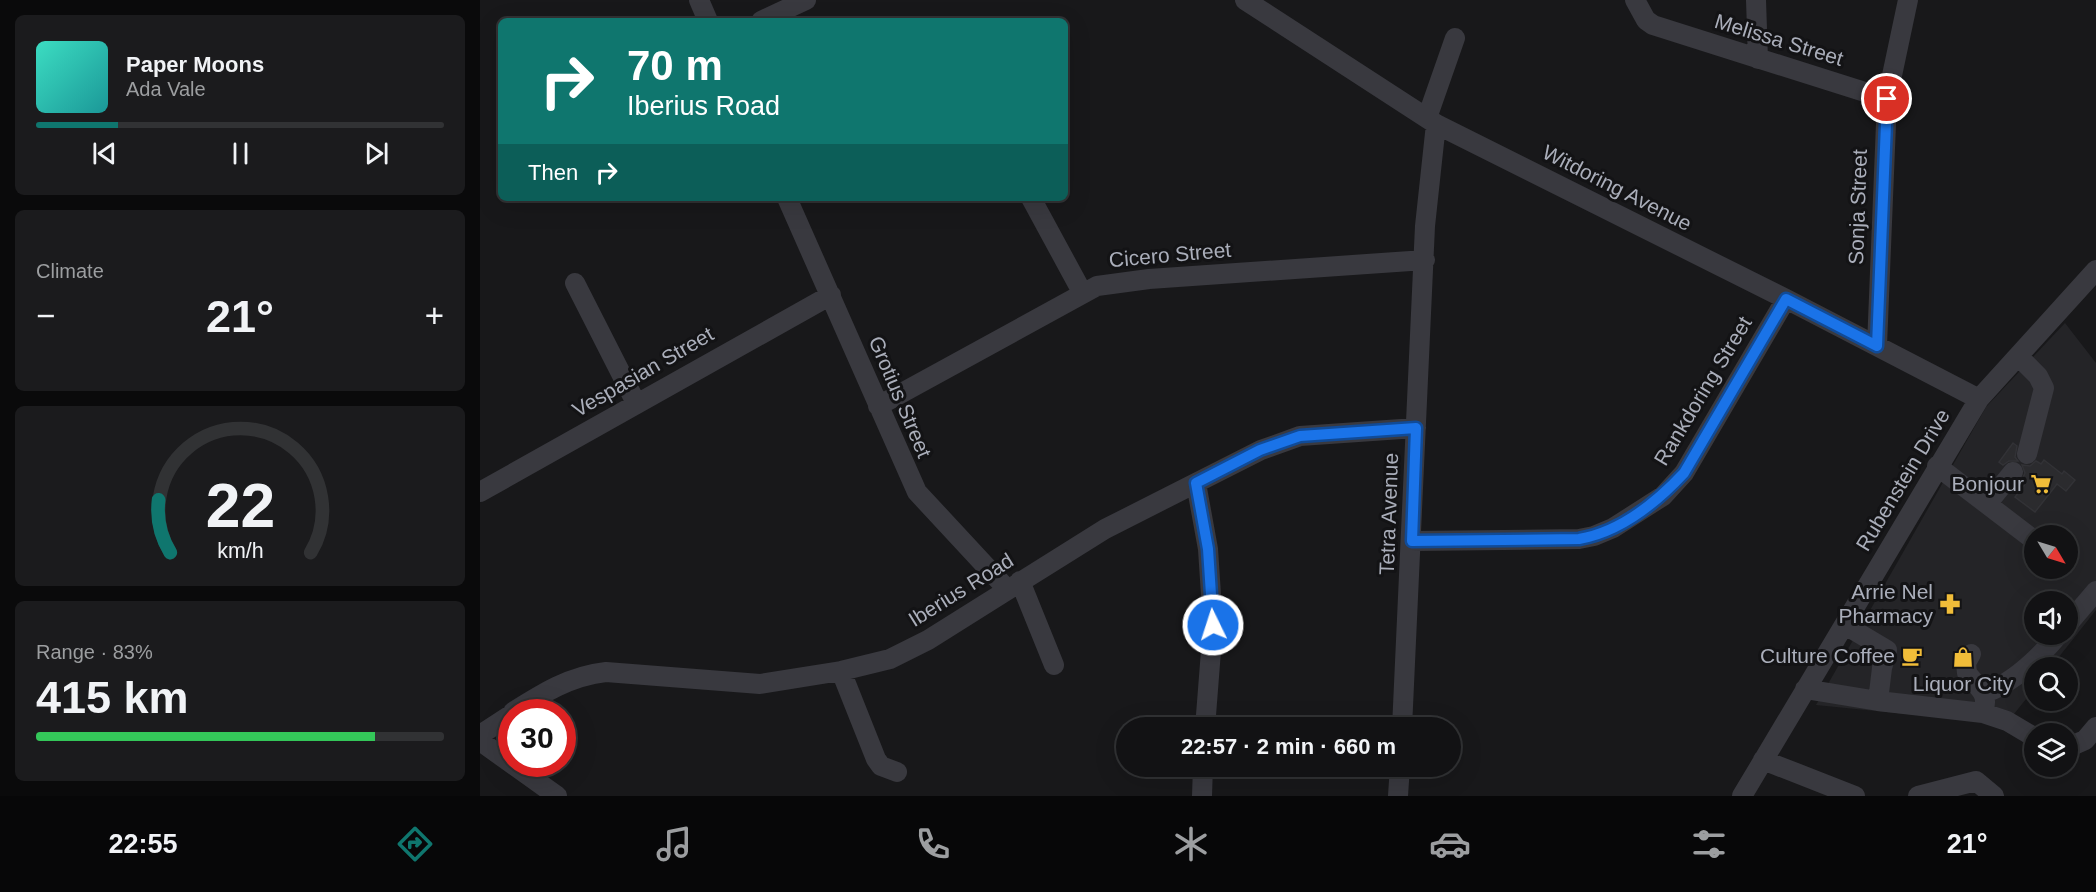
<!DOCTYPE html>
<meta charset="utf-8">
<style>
body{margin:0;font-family:Helvetica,sans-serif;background:#1b1b1d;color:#f1f3f6;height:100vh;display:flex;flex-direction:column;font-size:22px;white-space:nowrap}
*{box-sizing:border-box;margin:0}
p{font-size:20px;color:#9c9ea0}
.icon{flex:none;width:33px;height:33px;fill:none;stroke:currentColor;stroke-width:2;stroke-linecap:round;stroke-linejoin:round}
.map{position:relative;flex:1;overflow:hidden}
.panel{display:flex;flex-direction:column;gap:15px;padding:15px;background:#0a0a0b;width:480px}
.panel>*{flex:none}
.banner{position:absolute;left:18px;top:18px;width:570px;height:183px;border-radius:9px;box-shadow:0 6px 24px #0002,0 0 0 2px #313234;background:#0f766e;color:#fff;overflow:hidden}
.needle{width:39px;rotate:128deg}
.tools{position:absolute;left:1544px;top:525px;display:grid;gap:12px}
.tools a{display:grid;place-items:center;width:54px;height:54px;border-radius:50%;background:#121214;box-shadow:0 6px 24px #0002,0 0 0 2px #313234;font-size:30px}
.speed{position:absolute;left:18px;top:699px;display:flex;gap:12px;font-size:30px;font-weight:700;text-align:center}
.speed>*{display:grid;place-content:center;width:78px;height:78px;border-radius:50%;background:#121214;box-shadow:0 6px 24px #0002,0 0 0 2px #313234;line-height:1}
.speed .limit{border:9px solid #d22;background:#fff;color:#111}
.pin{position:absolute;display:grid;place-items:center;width:51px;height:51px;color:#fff;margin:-26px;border:3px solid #fff;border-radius:50%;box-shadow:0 2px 6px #0007}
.me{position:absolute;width:66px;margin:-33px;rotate:356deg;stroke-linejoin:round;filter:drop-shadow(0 0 4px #0008)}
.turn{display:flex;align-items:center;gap:21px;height:126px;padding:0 30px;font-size:27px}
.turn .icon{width:78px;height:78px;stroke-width:2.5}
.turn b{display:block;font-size:42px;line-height:51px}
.then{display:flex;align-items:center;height:57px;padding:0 30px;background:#0003;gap:12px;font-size:22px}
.big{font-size:45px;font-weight:600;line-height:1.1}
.panel .card{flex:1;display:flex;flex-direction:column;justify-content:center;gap:9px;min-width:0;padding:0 21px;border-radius:9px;background:#1b1b1d}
.panel .dial{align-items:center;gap:0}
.dial svg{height:156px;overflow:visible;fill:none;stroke:#313234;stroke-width:7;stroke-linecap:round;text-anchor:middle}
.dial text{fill:#f1f3f6;stroke:none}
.song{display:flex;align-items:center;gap:18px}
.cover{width:72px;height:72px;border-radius:9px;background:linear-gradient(135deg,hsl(170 70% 55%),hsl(180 70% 35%))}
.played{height:6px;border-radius:3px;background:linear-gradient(90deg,#0f766e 20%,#313234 20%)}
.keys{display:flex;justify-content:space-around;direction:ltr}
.heat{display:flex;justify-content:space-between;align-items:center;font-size:33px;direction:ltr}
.charge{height:9px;border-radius:4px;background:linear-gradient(90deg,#34c759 83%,#313234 0)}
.trip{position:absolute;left:636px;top:717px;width:345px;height:60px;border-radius:30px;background:#121214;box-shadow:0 6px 24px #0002,0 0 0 2px #313234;font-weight:600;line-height:60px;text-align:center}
.tabs{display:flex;height:96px;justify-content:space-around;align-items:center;background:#070708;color:#9c9ea0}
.tabs .icon{width:42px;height:42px}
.tabs .selected{color:#0f766e}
.tabs b{font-size:27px;color:#f1f3f6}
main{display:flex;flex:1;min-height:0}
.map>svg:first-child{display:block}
.built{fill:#242427;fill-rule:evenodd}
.building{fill:#2b2b2e;stroke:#323236;stroke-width:1.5}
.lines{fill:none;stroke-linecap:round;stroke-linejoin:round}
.minor{stroke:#39393f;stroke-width:20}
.route-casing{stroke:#114b97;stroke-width:15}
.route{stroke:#1a73e8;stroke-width:10}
.labels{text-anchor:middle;stroke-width:6;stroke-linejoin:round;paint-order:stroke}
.street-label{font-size:21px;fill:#aaaeba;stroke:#131315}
.poi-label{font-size:21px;fill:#aaaeba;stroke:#131315;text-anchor:end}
</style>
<main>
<section class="panel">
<div class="card">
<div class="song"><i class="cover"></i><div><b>Paper Moons</b><p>Ada Vale</p></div></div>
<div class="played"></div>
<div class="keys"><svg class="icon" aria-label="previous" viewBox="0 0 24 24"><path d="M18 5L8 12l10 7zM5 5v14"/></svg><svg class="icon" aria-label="pause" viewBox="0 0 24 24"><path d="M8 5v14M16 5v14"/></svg><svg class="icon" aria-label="next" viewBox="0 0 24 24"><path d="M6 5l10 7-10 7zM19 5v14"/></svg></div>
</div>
<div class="card"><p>Climate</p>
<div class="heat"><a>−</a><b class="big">21°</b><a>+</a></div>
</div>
<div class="card dial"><svg viewBox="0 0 100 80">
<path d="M14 69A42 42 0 1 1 86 69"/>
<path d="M14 69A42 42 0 0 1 8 42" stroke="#0f766e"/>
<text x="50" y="56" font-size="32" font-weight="700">22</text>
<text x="50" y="72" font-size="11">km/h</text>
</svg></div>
<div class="card"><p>Range · 83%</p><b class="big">415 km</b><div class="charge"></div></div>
</section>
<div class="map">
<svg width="1616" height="796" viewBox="0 0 1616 796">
<rect width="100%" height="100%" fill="#18181a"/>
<path class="built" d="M1585,323l31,40v247l-45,57 -17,1v21l-28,35 -190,-19 170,-298zM1554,536h33v32h-33zM1554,602h33v32h-33z"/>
<path class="building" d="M1533,443l4,3 -2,11 3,4h-9l-6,4 -4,-3z
M1564,460l18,14 2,-3 11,9 -9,11 -9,-7 -22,28 -20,-15 11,-14 -4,-3 3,-7 -3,-8 8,1 6,-5 5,3z"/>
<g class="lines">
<path class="minor" d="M219,0l9,21
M765,0l191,124 350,175 193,100
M1155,0l11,20 7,5 234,74
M1276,0l2,59
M281,21l45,-21
M947,118l28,-80
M307,198l130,294 90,97
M551,198l51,94
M95,283l61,120
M1397,346l10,-247 21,-99
M1539,357l19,19 6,12 -17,66
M398,406l219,-120 52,-7 276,-19
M1457,466l97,74
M716,483l12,66 5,76 -8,103
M0,492l351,-197
M1507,504l26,-32
M932,541l167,-2 15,-3 19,-8 50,-32 21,-23 102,-174
M540,581l34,84
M1365,625l42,25 -5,18 -4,33
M1587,625l29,-34
M361,671l35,88 5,7 16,6
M1325,689l73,12 105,12c7,-21 -5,-24 -16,-40l-1,-10 5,-9
M1505,693c30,-11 54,-35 74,-59
M33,712c30,-19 57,-36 93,-40l154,12 81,-13 49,-12 38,-19 177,-111 156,-79 39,-14 116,-8
M1503,713l24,8 27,16
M922,728l23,-502 11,-102
M0,735l32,-21
M0,741l77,55
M1587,748l18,-8 11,-13
M1283,760l92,36
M722,796l1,-30
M918,796l2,-30
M1262,796l237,-397 117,-129
M1438,796l58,-15 18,15"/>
</g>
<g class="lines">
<g class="route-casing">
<path id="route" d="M733,625l-5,-76 -12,-66 64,-33 40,-14 116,-8 -4,113 167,-2c41,-7 77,-36 105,-66l102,-174 91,47 10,-247"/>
</g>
<use href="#route" class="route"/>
</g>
<defs>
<g id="supermarket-bare" transform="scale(1.62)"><path d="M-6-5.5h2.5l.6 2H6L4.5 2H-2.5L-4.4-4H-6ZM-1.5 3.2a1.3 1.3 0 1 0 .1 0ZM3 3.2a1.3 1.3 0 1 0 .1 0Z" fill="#f1bd39" stroke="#131315" stroke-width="2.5" paint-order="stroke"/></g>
<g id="pharmacy-bare" transform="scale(1.62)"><path d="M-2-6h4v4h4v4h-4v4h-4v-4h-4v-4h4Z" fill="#f1bd39" stroke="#131315" stroke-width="2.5" paint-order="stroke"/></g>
<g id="cafe-bare" transform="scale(1.62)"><path d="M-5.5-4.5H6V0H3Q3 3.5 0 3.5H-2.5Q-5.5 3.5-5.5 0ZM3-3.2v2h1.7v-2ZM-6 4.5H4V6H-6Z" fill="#f1bd39" stroke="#131315" stroke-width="2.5" paint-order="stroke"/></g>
<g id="shop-bare" transform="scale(1.62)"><path d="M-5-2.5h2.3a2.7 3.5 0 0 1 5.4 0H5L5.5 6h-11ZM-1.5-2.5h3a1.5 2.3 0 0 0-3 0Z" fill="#f1bd39" stroke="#131315" stroke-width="2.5" paint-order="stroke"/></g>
</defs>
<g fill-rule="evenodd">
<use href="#supermarket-bare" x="1561" y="484"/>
<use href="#pharmacy-bare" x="1470" y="604"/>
<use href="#cafe-bare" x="1432" y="656"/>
<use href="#shop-bare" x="1483" y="657"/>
</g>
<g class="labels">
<g class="street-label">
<text transform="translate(1299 40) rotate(17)" y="7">Melissa Street</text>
<text transform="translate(1137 188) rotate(27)" y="7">Witdoring Avenue</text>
<text transform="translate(1378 207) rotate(-88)" y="7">Sonja Street</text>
<text transform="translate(690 255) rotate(-5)" y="7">Cicero Street</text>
<text transform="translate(163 372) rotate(-30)" y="7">Vespasian Street</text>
<text transform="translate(1223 391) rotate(-59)" y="7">Rankdoring Street</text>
<text transform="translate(420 397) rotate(67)" y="7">Grotius Street</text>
<text transform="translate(1423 480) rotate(-59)" y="7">Rubenstein Drive</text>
<text transform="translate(909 514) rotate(-88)" y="7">Tetra Avenue</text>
<text transform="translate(481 590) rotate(-32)" y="7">Iberius Road</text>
</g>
<g class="poi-label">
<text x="1544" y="491">Bonjour</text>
<text x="1453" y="599">Arrie Nel<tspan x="1453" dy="24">Pharmacy</tspan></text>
<text x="1415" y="663">Culture Coffee</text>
<text x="1483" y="691" text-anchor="middle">Liquor City</text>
</g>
</g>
</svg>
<div class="tools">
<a><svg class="needle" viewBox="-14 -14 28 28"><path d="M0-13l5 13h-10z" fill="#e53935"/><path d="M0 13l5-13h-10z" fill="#9c9ea0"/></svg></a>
<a><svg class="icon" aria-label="sound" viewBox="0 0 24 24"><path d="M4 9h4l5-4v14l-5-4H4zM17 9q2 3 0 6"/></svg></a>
<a><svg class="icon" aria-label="search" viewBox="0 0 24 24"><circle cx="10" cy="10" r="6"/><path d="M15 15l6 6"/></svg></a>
<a><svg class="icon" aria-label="layers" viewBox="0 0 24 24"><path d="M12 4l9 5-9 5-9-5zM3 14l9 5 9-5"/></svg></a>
</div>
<div class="speed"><div class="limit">30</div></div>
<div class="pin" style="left:1407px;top:99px;background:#d93025"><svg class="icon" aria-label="arrive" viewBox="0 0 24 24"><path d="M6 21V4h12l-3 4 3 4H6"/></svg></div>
<svg class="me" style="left:733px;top:625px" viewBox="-20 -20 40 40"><circle r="17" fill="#1a73e8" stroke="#fff" stroke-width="3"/><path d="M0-11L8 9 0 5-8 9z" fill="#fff"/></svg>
<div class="trip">22:57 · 2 min · 660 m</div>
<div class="banner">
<div class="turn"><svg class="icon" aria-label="right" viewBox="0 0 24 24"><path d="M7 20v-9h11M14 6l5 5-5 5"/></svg><div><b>70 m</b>Iberius Road</div></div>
<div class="then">Then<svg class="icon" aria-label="right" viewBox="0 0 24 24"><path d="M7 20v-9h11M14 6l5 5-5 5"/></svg></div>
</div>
</div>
</main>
<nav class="tabs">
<b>22:55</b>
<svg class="icon selected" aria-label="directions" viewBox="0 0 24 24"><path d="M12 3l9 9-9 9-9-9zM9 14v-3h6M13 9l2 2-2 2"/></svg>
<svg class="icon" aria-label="music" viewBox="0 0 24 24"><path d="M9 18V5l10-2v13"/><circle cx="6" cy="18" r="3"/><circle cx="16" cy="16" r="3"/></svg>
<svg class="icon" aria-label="phone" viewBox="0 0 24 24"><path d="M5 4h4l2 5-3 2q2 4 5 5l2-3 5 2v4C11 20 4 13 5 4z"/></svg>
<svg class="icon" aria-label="climate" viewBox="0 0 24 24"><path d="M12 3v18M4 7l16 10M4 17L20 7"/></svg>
<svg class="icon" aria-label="car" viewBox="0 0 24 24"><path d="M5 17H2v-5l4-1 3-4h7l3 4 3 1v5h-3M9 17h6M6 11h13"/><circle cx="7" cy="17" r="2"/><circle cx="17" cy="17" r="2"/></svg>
<svg class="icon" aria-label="filters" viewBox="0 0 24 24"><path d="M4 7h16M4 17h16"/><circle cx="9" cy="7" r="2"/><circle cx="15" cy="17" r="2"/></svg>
<b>21°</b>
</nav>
